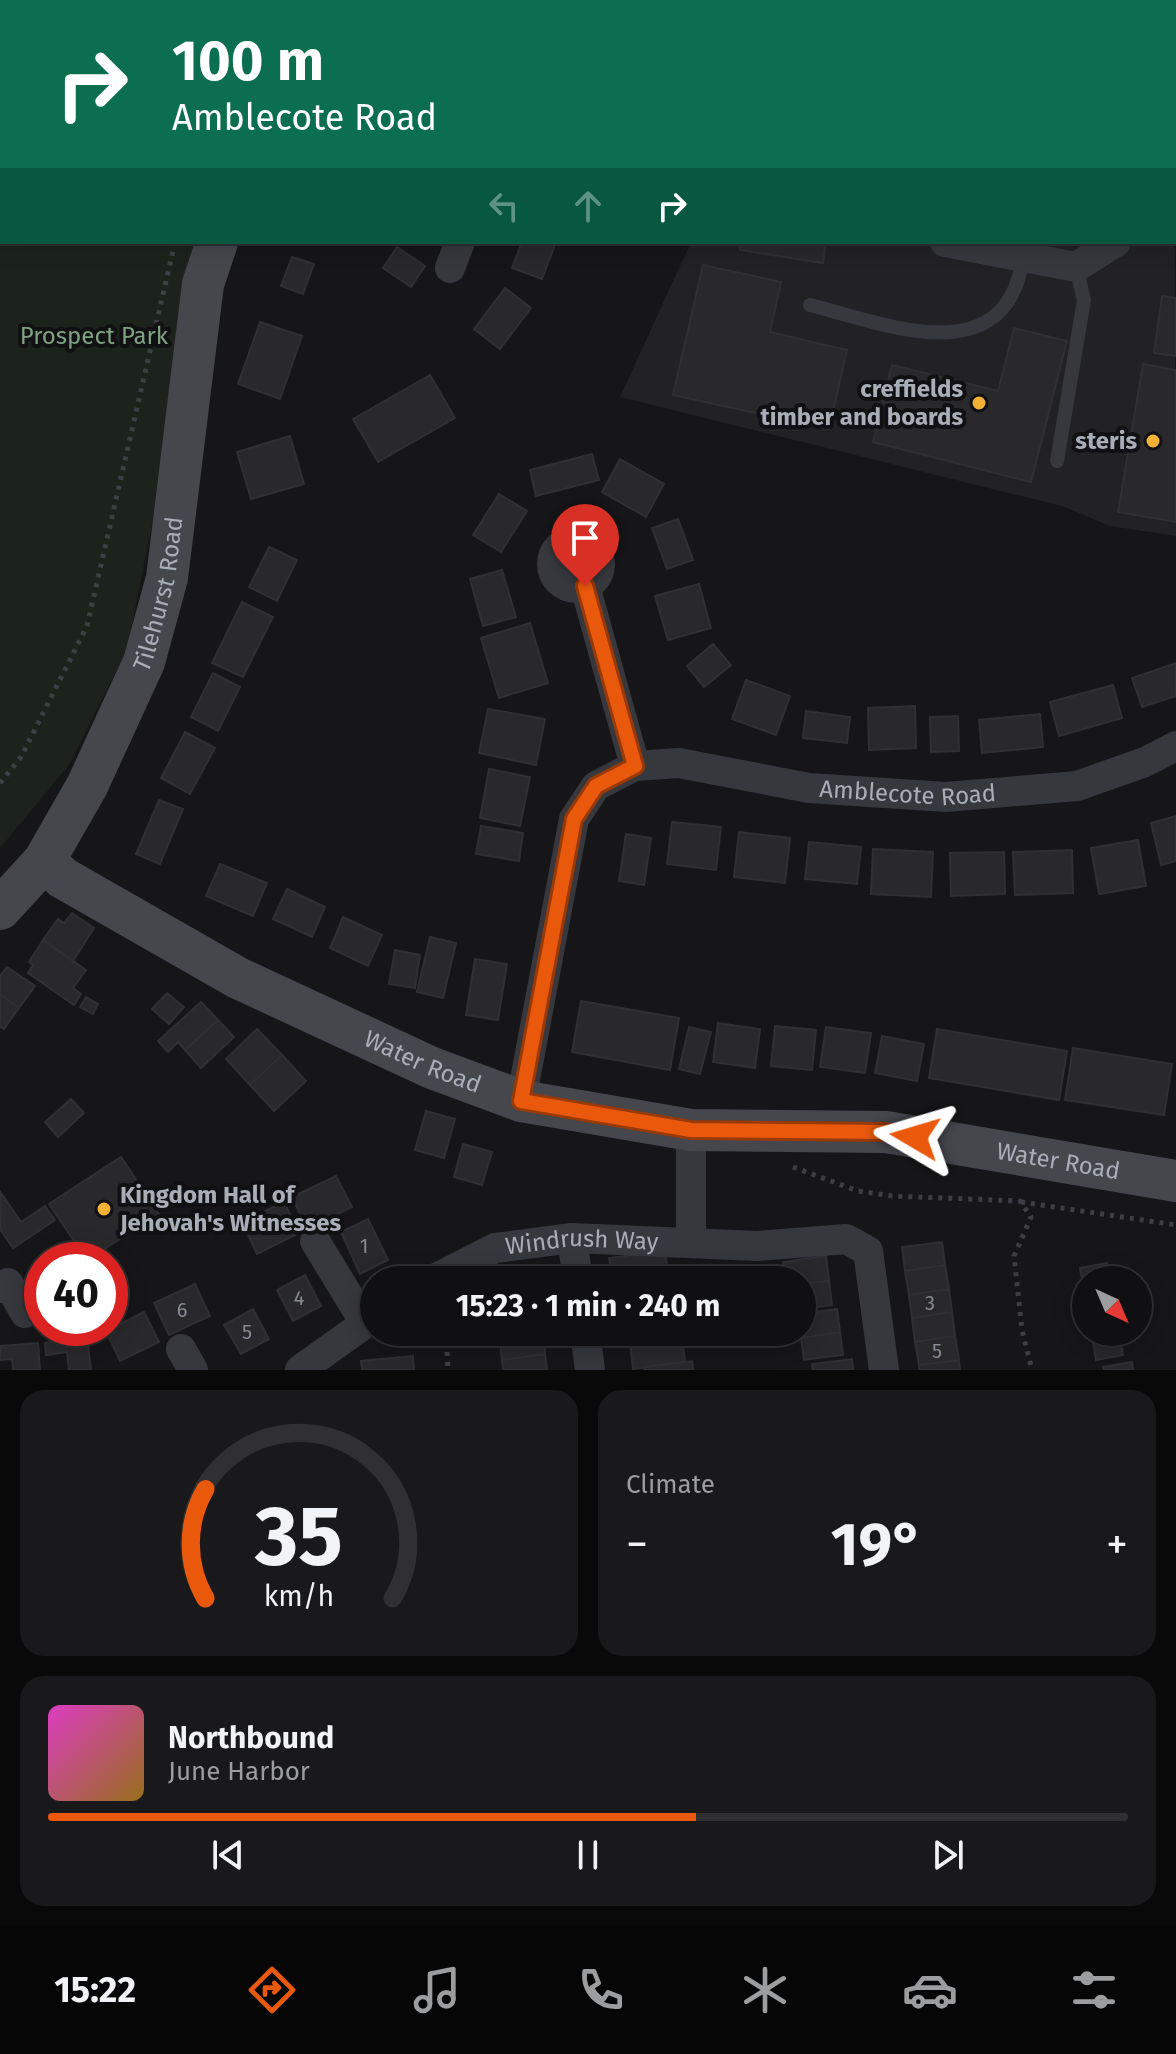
<!DOCTYPE html>
<meta charset="utf-8">
<style>
body{margin:0;font-family:"Fira Sans",sans-serif;background:#19191b;color:#f1f3f6;height:100vh;display:flex;flex-direction:column;font-size:30px;white-space:nowrap}
*{box-sizing:border-box;margin:0}
p{font-size:26px;color:#9c9d9f}
.icon{flex:none;width:44px;height:44px;fill:none;stroke:currentColor;stroke-width:2;stroke-linecap:round;stroke-linejoin:round}
.map{position:relative;height:1370px;overflow:hidden}
.details{display:flex;flex-direction:column;gap:20px;padding:20px;background:#09090a;flex:1}
.details>*{flex:none}
.banner{position:absolute;left:0px;top:0px;width:1176px;height:244px;box-shadow:0 4px 20px #0003,0 0 0 2px #303032;background:#0b6e4f;color:#fff;overflow:hidden}
.needle{width:52px;rotate:136deg}
.fabs{position:absolute;left:1072px;top:1266px;display:grid;gap:16px}
.fabs a{display:grid;place-items:center;width:80px;height:80px;border-radius:50%;background:#101012;box-shadow:0 4px 20px #0003,0 0 0 2px #303032;font-size:40px}
.speed{position:absolute;left:24px;top:1242px;display:flex;gap:16px;font-size:40px;font-weight:700;text-align:center}
.speed>*{display:grid;place-content:center;width:104px;height:104px;border-radius:50%;background:#101012;box-shadow:0 4px 20px #0003,0 0 0 2px #303032;line-height:1}
.speed .limit{border:12px solid #d22;background:#fff;color:#111}
.pin{position:absolute;display:grid;place-items:center;width:68px;height:68px;color:#fff;margin:-82px -34px;border-radius:50% 50% 50% 0;rotate:-45deg;box-shadow:0 0 8px #0007}
.pin .icon{rotate:45deg}
.me{position:absolute;width:88px;margin:-44px;rotate:277deg;stroke-linejoin:round;filter:drop-shadow(0 0 6px #0008)}
.turn{display:flex;align-items:center;gap:28px;height:168px;padding:0 40px;font-size:36px}
.turn .icon{width:104px;height:104px;stroke-width:2.5}
.turn b{display:block;font-size:56px;line-height:68px}
.lanes{display:flex;align-items:center;height:76px;padding:0 40px;background:#0003;justify-content:center;gap:40px;direction:ltr}
.lanes .off{opacity:.35}
.big{font-size:60px;font-weight:700;line-height:1.1}
.details .card{flex:1;display:flex;flex-direction:column;justify-content:center;gap:12px;min-width:0;padding:0 28px;border-radius:24px;background:#19191b}
.details .dial{align-items:center;gap:0}
.dial svg{height:208px;overflow:visible;fill:none;stroke:#303032;stroke-width:7;stroke-linecap:round;text-anchor:middle}
.dial text{fill:#f1f3f6;stroke:none}
.song{display:flex;align-items:center;gap:24px}
.cover{width:96px;height:96px;border-radius:12px;background:linear-gradient(135deg,hsl(310 70% 55%),hsl(40 70% 35%))}
.played{height:8px;border-radius:4px;background:linear-gradient(90deg,#ea580c 60%,#303032 60%)}
.keys{display:flex;justify-content:space-around;direction:ltr}
.heat{display:flex;justify-content:space-between;align-items:center;font-size:44px;direction:ltr}
.details .tiles{flex:1;display:grid;gap:20px;grid-template-columns:1fr 1fr}
.card:last-child{grid-column:span 2}
.trip{position:absolute;left:360px;top:1266px;width:456px;height:80px;border-radius:40px;background:#101012;box-shadow:0 4px 20px #0003,0 0 0 2px #303032;font-weight:700;line-height:80px;text-align:center}
.dock{display:flex;height:128px;justify-content:space-around;align-items:center;background:#060607;color:#9c9d9f}
.dock .icon{width:56px;height:56px}
.dock .active{color:#ea580c}
.dock b{font-size:36px;color:#f1f3f6}
.map>svg:first-child{display:block}
.built{fill:#222225}
.green{fill:#1c231d}
.building{fill:#29292c;stroke:#303034;stroke-width:2}
.lines{fill:none;stroke-linecap:round;stroke-linejoin:round}
.path{stroke:#3d3f44;stroke-width:5;stroke-dasharray:4 6;stroke-linecap:butt}
.lane{stroke:#37383d;stroke-width:14}
.street{stroke:#37383d;stroke-width:30}
.secondary{stroke:#45474d;stroke-width:42}
.route-casing{stroke:#983908;stroke-width:20}
.route{stroke:#ea580c;stroke-width:14}
.poi-dot{fill:#f2b134;stroke:#111113;stroke-width:3}
.labels{text-anchor:middle;stroke-width:8;stroke-linejoin:round;paint-order:stroke}
.number-label{font-size:20px;fill:#888b94}
.park-label{font-size:24px;fill:#7fa381;stroke:#111113}
.poi-label{font-size:24px;font-weight:bold;fill:#a8adb8;stroke:#111113;text-anchor:end}
.street-label{font-size:24px;fill:#a8adb8;stroke:#111113}
</style>
<div class="map">
<svg width="1176" height="1370" viewBox="0 0 1176 1370">
<rect width="100%" height="100%" fill="#161618"/>
<path class="built" d="M1174,104l2,432 -66,-10 -48,-20 -442,-109 71,-155h483z"/>
<path class="green" d="M0,0h271l-269,2v240h207l-82,407 -58,116 -69,83z"/>
<path class="building" d="M897,0h98l13,2h-111z
M995,0h63l-1,2z
M522,242h34l-14,37 -30,-11z
M741,242h85l-3,21 -83,-13z
M397,247l28,19 -14,21 -28,-19z
M292,257l22,7 -11,30 -22,-8z
M703,265l78,17 -11,50 77,18 -18,79 -156,-34z
M505,288l26,20 -31,41 -26,-20z
M1162,296l14,2v58l-22,-3z
M260,322l42,14 -22,63 -42,-15z
M1014,328l53,13 -36,141 -158,-40 19,-77 106,26z
M1143,364l33,6v152l-58,-10z
M430,375l25,43 -77,44 -25,-43z
M290,436l14,48 -53,15 -14,-47z
M592,454l7,26 -63,16 -6,-26z
M620,459l44,25 -18,33 -44,-25z
M499,494l28,17 -26,41 -28,-17z
M678,519l15,41 -26,9 -15,-41z
M269,547l28,13 -20,41 -28,-14z
M502,570l14,47 -33,9 -13,-47z
M699,584l12,44 -43,12 -13,-44z
M242,602l31,15 -30,60 -31,-14z
M530,623l18,60 -49,15 -18,-60z
M713,644l18,21 -27,22 -17,-21z
M1176,663v33l-34,11 -10,-29z
M213,673l27,14 -22,44 -27,-14z
M746,680l44,16 -14,39 -44,-16z
M1113,685l9,33 -63,18 -9,-34z
M915,706l1,42 -47,2 -1,-42z
M488,709l57,10 -9,46 -57,-12z
M806,711l44,6 -3,26 -44,-5z
M1040,714l3,33 -61,6 -3,-33z
M958,716l1,35 -28,1 -1,-35z
M185,732l30,16 -25,46 -29,-16z
M489,769l41,8 -10,49 -40,-8z
M159,800l24,9 -23,55 -24,-10z
M1176,816v45l-15,4 -10,-42z
M672,822l49,5 -5,43 -49,-6z
M481,826l42,7 -4,28 -43,-7z
M739,832l51,6 -5,45 -51,-6z
M626,834l25,4 -7,47 -25,-4z
M1138,840l8,46 -47,8 -8,-46z
M809,842l52,5 -4,37 -52,-5z
M873,849l60,3 -2,45 -60,-3z
M1072,850l1,43 -58,2 -2,-43z
M1004,852l1,42 -54,2 -1,-43z
M220,864l47,19 -14,33 -47,-20z
M287,889l38,18 -13,30 -39,-18z
M72,913l22,15 -21,33 -30,-21 15,-21 6,4z
M343,917l39,18 -14,31 -38,-18z
M430,937l26,6 -13,55 -26,-6z
M43,940l43,30 -13,18 8,6 -7,11 -46,-32 5,-8 -4,-3z
M395,950l25,5 -5,33 -26,-4z
M475,959l32,5 -9,56 -32,-5z
M7,967l28,19 -16,22 -19,-14v-18z
M167,993l17,14 -15,17 -17,-15z
M0,994l19,14 -15,21 -4,-2z
M86,997l12,7 -5,10 -13,-7z
M581,1001l98,17 -9,52 -98,-18z
M201,1002l17,18 -33,30 -7,-8 -10,10 -10,-11z
M218,1020l16,17 -33,31 -16,-18z
M718,1023l42,6 -5,39 -42,-6z
M775,1026l41,4 -4,40 -41,-4z
M689,1027l22,5 -11,42 -21,-5z
M826,1027l45,6 -6,40 -45,-6z
M257,1029l25,26 -32,30 -24,-26z
M937,1029l130,22 -8,49 -130,-22z
M882,1036l42,8 -7,37 -42,-8z
M1073,1048l99,16 -8,51 -99,-15z
M282,1055l24,26 -32,30 -24,-26z
M71,1099l13,14 -26,24 -13,-15z
M426,1111l29,8 -11,39 -29,-8z
M463,1144l29,8 -10,33 -28,-8z
M121,1157l38,57 -72,46 -38,-56z
M336,1176l16,31 -45,22 -15,-32z
M1,1193l20,29 24,-16 10,14 -42,28 -13,-19z
M284,1202l15,31 -42,21 -15,-32z
M368,1219l20,41 -28,14 -19,-42z
M942,1242l3,23 -40,6 -3,-24z
M665,1251l4,29h-57l-3,-22z
M826,1256l3,25 -27,3v-4h-16l-3,-18z
M1107,1263l3,17h-24l-2,11 -4,-23z
M945,1265l4,24 -40,6 -4,-24z
M550,1271l1,9h-47v-4z
M305,1275l16,31 -28,15 -16,-31z
M829,1281l3,24 -30,4v-25z
M195,1284l15,32 -41,19 -15,-32z
M949,1289l3,23 -40,6 -3,-23z
M253,1309l16,30 -28,15 -17,-29z
M837,1309l3,23 -39,6 1,-24z
M144,1312l15,30 -39,19 -14,-30z
M952,1312l3,24 -40,6 -3,-24z
M543,1332l2,22 -43,6 -3,-27z
M629,1332h52l1,5 -52,7z
M840,1332l3,23 -39,5 -3,-22z
M1119,1332l4,23 -27,5 -4,-23z
M955,1336l4,24 -40,5 -4,-23z
M682,1337l3,25 -52,7 -3,-25z
M87,1338l4,32h-22l-2,-18 -21,3 -1,-12z
M38,1343l2,27h-27l-1,-11 -12,1v-14z
M545,1354l2,16h-44l-1,-10z
M413,1356l1,14h-52l-1,-9z
M852,1359l1,11h-40l-1,-6z
M959,1360l1,10h-41v-5z
M692,1361l1,9h-49v-3z
M1132,1362l1,8h-29l-1,-3z"/>
<g class="lines">
<path class="path" d="M233,2l1,-2
M0,783l21,-26 66,-131 88,-384
M793,1167l65,24 34,5 128,5 11,16 -17,39 8,74 10,40
M1021,1202l155,23
M446,1332l2,38"/>
<path class="lane" d="M1083,2v-2
M1174,140l2,2
M810,305c75,19 197,70 213,-48
M1057,461l27,-161 -8,-33"/>
<g class="street">
<path d="M1174,169l2,-5"/>
<path d="M945,242l131,25 40,-25"/>
<path d="M450,268l10,-26"/>
<circle cx="576" cy="564" r="24"/>
<path d="M585,586l50,180"/>
<path id="s1" d="M521,1101l53,-282 22,-33 39,-20 44,-3 130,25 137,9 131,-11 68,-24 31,-16"/>
<path d="M691,1130v113"/>
<path d="M572,1238l6,42"/>
<path d="M315,1241l50,82"/>
<path id="s2" d="M432,1280l63,-32 77,-10 185,8 89,-7 22,12 16,119"/>
<path d="M0,1288l8,-5 17,30"/>
<path d="M585,1332l5,38"/>
<path d="M181,1349l12,21"/>
<path d="M300,1370l74,-53"/>
</g>
<g class="secondary">
<path d="M288,2l1,-2"/>
<path id="s3" d="M44,861l19,17 175,100 194,90 89,33 170,29 195,2 290,49"/>
<path id="s4" d="M0,909l44,-48 43,-75 57,-124 23,-84 36,-294 14,-42"/>
</g>
</g>
<g class="lines">
<g class="route-casing">
<path id="route" d="M585,586l50,180 -39,20 -22,33 -53,282 170,29 195,2 29,5"/>
</g>
<use href="#route" class="route"/>
</g>
<g class="poi-dot">
<circle cx="979" cy="403" r="8"/>
<circle cx="1153" cy="441" r="8"/>
<circle cx="104" cy="1209" r="8"/>
</g>
<g class="labels">
<g class="number-label">
<text x="364" y="1253">1</text>
<text x="299" y="1305">4</text>
<text x="930" y="1310">3</text>
<text x="182" y="1317">6</text>
<text x="247" y="1339">5</text>
<text x="937" y="1358">5</text>
</g>
<g class="park-label">
<text x="94" y="344">Prospect Park</text>
</g>
<g class="poi-label">
<text x="963" y="397">creffields<tspan x="963" dy="28">timber and boards</tspan></text>
<text x="1137" y="449">steris</text>
<text x="120" y="1203" text-anchor="start">Kingdom Hall of<tspan x="120" dy="28">Jehovah's Witnesses</tspan></text>
</g>
<g class="street-label">
<text dy="8" stroke="none"><textPath href="#s4" startOffset="358">Tilehurst Road</textPath></text>
<text dy="8" stroke="none"><textPath href="#s1" startOffset="646">Amblecote Road</textPath></text>
<text dy="8" stroke="none"><textPath href="#s3" startOffset="430">Water Road</textPath></text>
<text dy="8" stroke="none"><textPath href="#s3" startOffset="1078">Water Road</textPath></text>
<text dy="8" stroke="none"><textPath href="#s2" startOffset="158">Windrush Way</textPath></text>
</g>
</g>
</svg>
<div class="fabs">
<a><svg class="needle" viewBox="-14 -14 28 28"><path d="M0-13l5 13h-10z" fill="#e53935"/><path d="M0 13l5-13h-10z" fill="#9c9d9f"/></svg></a>
</div>
<div class="speed"><div class="limit">40</div></div>
<div class="pin" style="left:585px;top:586px;background:#d93025"><svg class="icon" aria-label="arrive" viewBox="0 0 24 24"><path d="M6 21V4h12l-3 4 3 4H6"/></svg></div>
<svg class="me" style="left:915px;top:1137px" viewBox="-20 -20 40 40"><path d="M0-17L14 15 0 8-14 15z" fill="#ea580c" stroke="#fff" stroke-width="4"/></svg>
<div class="trip">15:23 · 1 min · 240 m</div>
<div class="banner">
<div class="turn"><svg class="icon" aria-label="right" viewBox="0 0 24 24"><path d="M7 20v-9h11M14 6l5 5-5 5"/></svg><div><b>100 m</b>Amblecote Road</div></div>
<div class="lanes"><svg class="icon off" aria-label="left" viewBox="0 0 24 24"><path d="M17 20v-9H6M10 6l-5 5 5 5"/></svg><svg class="icon off" aria-label="ahead" viewBox="0 0 24 24"><path d="M12 20V5M6 11l6-6 6 6"/></svg><svg class="icon" aria-label="right" viewBox="0 0 24 24"><path d="M7 20v-9h11M14 6l5 5-5 5"/></svg></div>
</div>
</div>
<section class="details">
<div class="tiles">
<div class="card dial"><svg viewBox="0 0 100 80">
<path d="M14 69A42 42 0 1 1 86 69"/>
<path d="M14 69A42 42 0 0 1 14 27" stroke="#ea580c"/>
<text x="50" y="56" font-size="32" font-weight="700">35</text>
<text x="50" y="72" font-size="11">km/h</text>
</svg></div>
<div class="card"><p>Climate</p>
<div class="heat"><a>−</a><b class="big">19°</b><a>+</a></div>
</div>
<div class="card">
<div class="song"><i class="cover"></i><div><b>Northbound</b><p>June Harbor</p></div></div>
<div class="played"></div>
<div class="keys"><svg class="icon" aria-label="previous" viewBox="0 0 24 24"><path d="M18 5L8 12l10 7zM5 5v14"/></svg><svg class="icon" aria-label="pause" viewBox="0 0 24 24"><path d="M8 5v14M16 5v14"/></svg><svg class="icon" aria-label="next" viewBox="0 0 24 24"><path d="M6 5l10 7-10 7zM19 5v14"/></svg></div>
</div>
</div>
</section>
<nav class="dock">
<b>15:22</b>
<svg class="icon active" aria-label="directions" viewBox="0 0 24 24"><path d="M12 3l9 9-9 9-9-9zM9 14v-3h6M13 9l2 2-2 2"/></svg>
<svg class="icon" aria-label="music" viewBox="0 0 24 24"><path d="M9 18V5l10-2v13"/><circle cx="6" cy="18" r="3"/><circle cx="16" cy="16" r="3"/></svg>
<svg class="icon" aria-label="phone" viewBox="0 0 24 24"><path d="M5 4h4l2 5-3 2q2 4 5 5l2-3 5 2v4C11 20 4 13 5 4z"/></svg>
<svg class="icon" aria-label="climate" viewBox="0 0 24 24"><path d="M12 3v18M4 7l16 10M4 17L20 7"/></svg>
<svg class="icon" aria-label="car" viewBox="0 0 24 24"><path d="M5 17H2v-5l4-1 3-4h7l3 4 3 1v5h-3M9 17h6M6 11h13"/><circle cx="7" cy="17" r="2"/><circle cx="17" cy="17" r="2"/></svg>
<svg class="icon" aria-label="filters" viewBox="0 0 24 24"><path d="M4 7h16M4 17h16"/><circle cx="9" cy="7" r="2"/><circle cx="15" cy="17" r="2"/></svg>
</nav>
